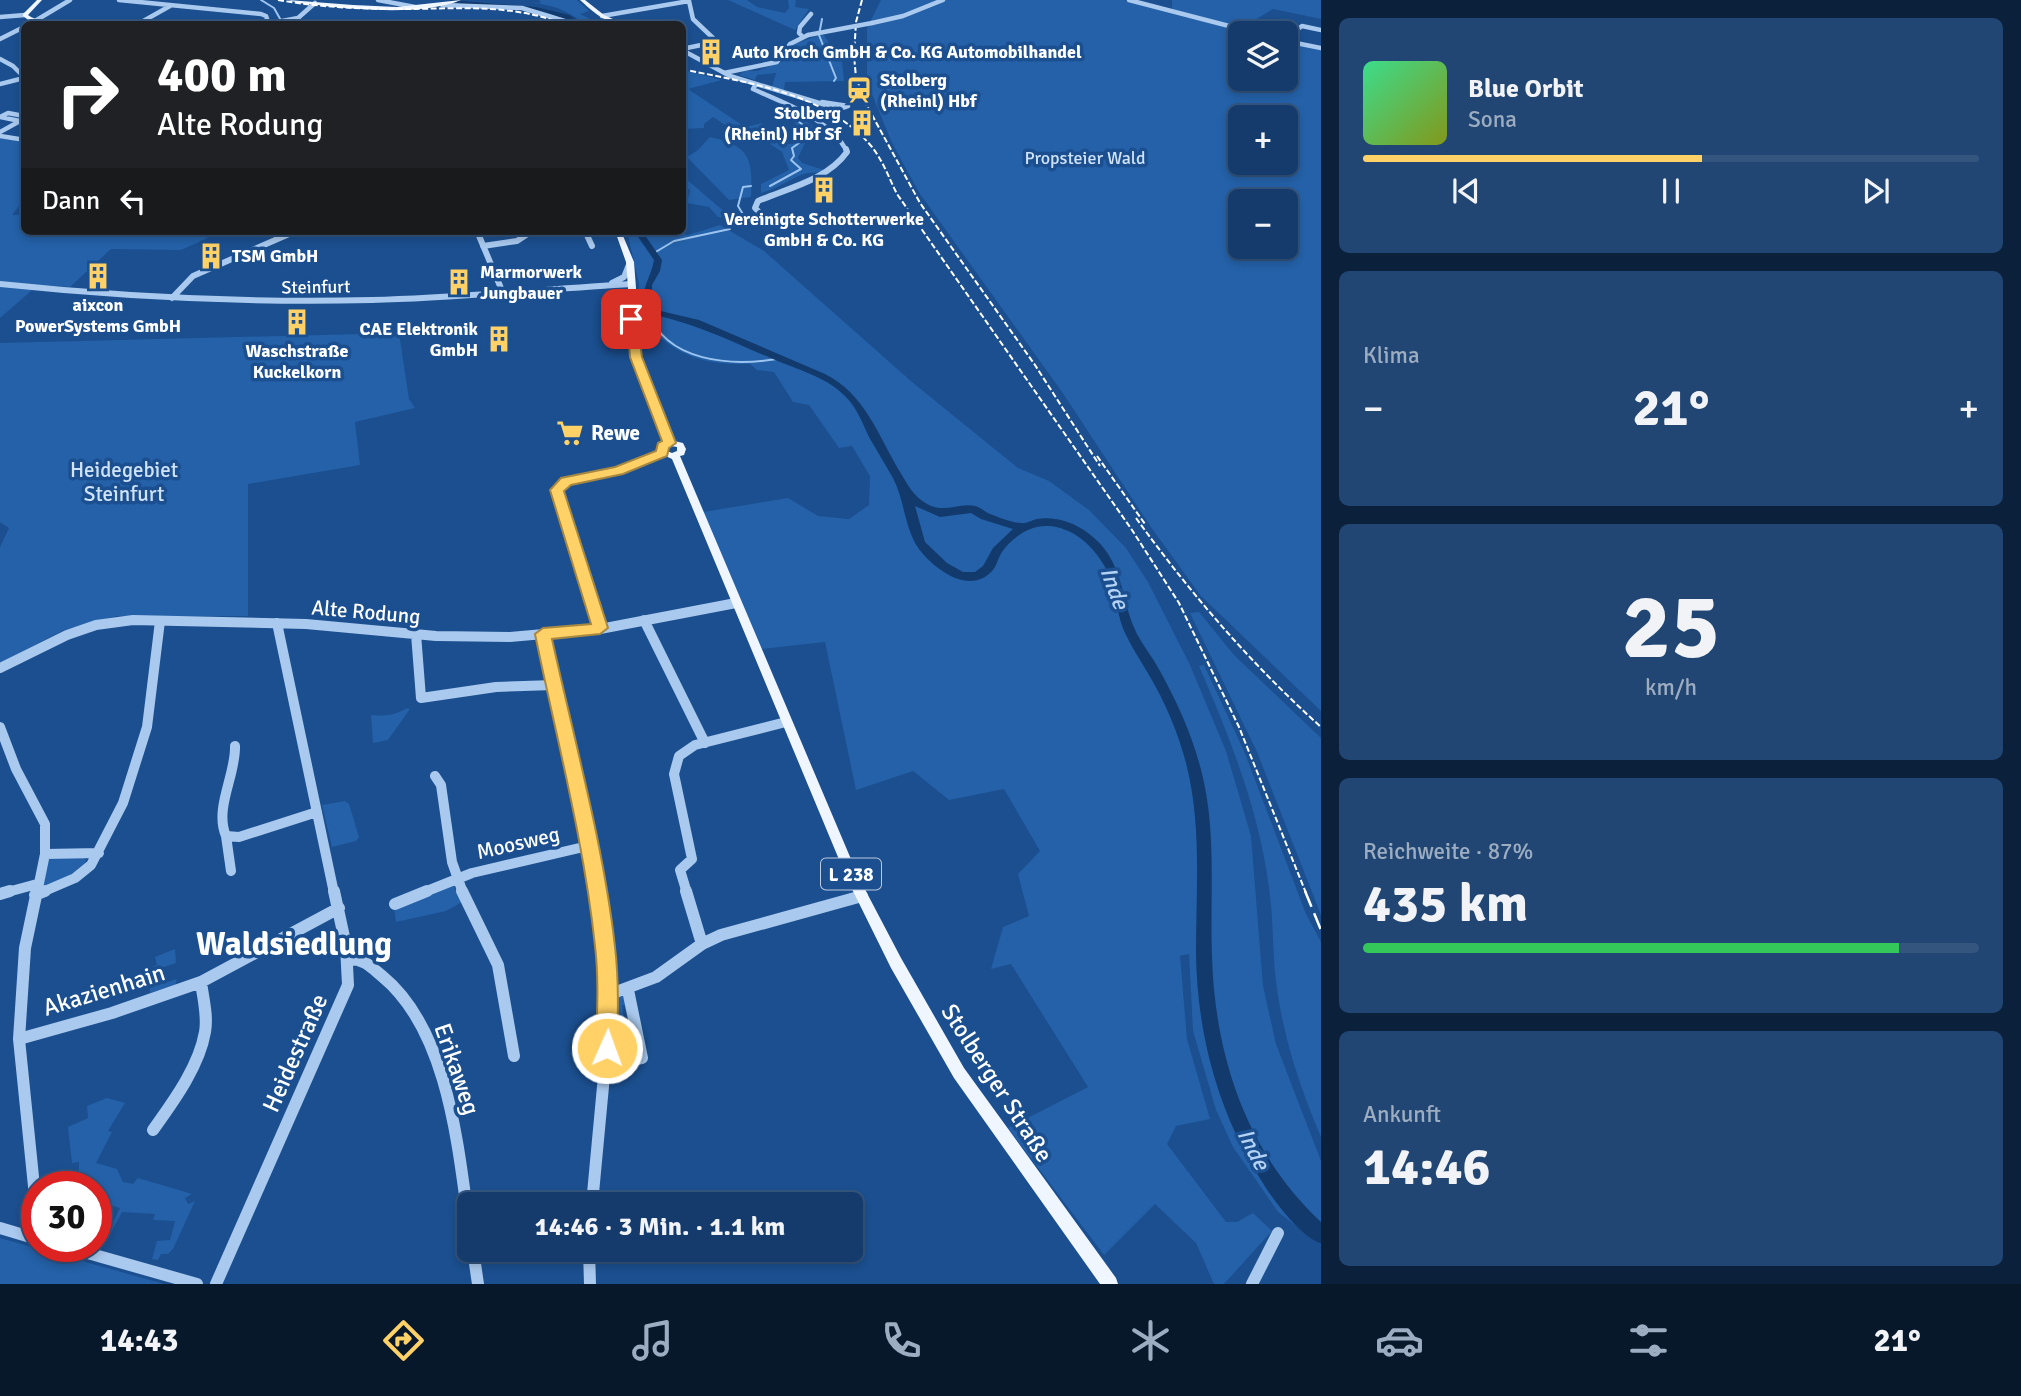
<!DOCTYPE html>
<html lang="de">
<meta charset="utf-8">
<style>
body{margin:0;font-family:Signika,sans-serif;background:#214673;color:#f1f3f6;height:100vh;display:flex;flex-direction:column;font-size:26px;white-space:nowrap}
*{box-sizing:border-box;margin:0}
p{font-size:23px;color:#9dadc1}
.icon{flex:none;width:38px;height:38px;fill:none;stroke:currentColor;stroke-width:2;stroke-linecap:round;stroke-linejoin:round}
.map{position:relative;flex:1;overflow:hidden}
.details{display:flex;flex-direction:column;gap:18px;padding:18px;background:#0b203b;width:700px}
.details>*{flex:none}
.banner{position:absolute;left:21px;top:21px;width:665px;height:214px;border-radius:10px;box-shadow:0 4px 10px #0003,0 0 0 2px #33557e;background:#202124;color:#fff;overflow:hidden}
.buttons{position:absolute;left:1228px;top:21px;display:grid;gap:14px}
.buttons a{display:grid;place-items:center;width:70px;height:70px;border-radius:10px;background:#143b6b;box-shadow:0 4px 10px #0003,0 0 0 2px #33557e;font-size:35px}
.speed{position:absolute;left:21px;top:1171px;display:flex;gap:14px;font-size:35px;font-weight:700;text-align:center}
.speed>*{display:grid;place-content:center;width:91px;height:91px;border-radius:50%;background:#143b6b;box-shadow:0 4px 10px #0003,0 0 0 2px #33557e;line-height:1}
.speed .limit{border:10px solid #d22;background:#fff;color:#111}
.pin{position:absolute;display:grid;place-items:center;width:60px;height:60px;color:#fff;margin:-30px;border-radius:14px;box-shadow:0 4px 10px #0006}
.me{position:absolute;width:77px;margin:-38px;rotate:2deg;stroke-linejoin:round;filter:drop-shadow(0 0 5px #0008)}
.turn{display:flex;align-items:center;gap:24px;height:147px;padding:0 21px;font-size:32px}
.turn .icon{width:91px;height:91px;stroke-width:2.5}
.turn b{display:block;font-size:49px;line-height:60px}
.then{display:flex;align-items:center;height:66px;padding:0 21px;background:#0003;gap:14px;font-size:26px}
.big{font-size:52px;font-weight:800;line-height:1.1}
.details .card{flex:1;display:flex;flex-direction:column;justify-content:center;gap:10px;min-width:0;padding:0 24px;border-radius:10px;background:#214673}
.details .dial{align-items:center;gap:0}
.dial b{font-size:91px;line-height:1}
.song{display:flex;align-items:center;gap:21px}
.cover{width:84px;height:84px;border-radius:10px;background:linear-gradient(135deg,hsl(150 70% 55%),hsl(70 70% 35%))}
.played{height:7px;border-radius:4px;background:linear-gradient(90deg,#ffd166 55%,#33557e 55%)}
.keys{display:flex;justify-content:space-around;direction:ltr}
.heat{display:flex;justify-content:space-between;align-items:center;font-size:38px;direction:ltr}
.charge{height:10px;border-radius:5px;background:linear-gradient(90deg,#34c759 87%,#33557e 0)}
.trip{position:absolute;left:457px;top:1192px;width:406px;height:70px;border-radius:10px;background:#143b6b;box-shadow:0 4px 10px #0003,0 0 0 2px #33557e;font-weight:800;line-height:70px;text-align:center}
.tab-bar{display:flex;height:112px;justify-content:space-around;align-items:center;background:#08182b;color:#9dadc1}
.tab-bar .icon{width:49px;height:49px}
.tab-bar .on{color:#ffd166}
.tab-bar b{font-size:32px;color:#f1f3f6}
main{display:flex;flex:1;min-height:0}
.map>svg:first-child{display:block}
.green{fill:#2461a8;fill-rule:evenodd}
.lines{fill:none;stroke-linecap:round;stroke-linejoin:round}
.stream{stroke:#9cc4f0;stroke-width:2}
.river{fill:#123a6d;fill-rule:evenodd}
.minor-far4{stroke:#a9c9ee;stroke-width:4.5}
.minor-far3{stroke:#a9c9ee;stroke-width:6}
.minor-far2{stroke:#a9c9ee;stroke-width:7}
.minor-far1{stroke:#a9c9ee;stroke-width:10}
.minor{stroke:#a9c9ee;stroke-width:12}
.major{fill:#f0f6ff;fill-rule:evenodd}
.rail-far1{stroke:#fff;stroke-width:2;stroke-dasharray:6 2.5;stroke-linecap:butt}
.rail{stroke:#fff;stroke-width:2.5;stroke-dasharray:17 7;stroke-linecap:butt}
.minor-bridge{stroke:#a9c9ee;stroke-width:4.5}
.route{fill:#ffd166;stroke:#a68842;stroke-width:2}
.labels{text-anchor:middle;stroke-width:7;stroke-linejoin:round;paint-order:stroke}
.far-poi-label{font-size:18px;font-weight:bold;fill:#fff;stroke:#1b4f8f;text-anchor:start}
.far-park-label{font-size:18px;fill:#cfe3fa;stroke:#1b4f8f}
.far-street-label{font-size:18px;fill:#fff;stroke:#1b4f8f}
.shield{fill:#1b4f8f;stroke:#bbcadd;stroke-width:2}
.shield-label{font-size:19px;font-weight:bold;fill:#fff}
.poi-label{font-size:21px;font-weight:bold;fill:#fff;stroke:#1b4f8f;text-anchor:start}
.park-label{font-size:21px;fill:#cfe3fa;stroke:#1b4f8f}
.street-label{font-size:21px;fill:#fff;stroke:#1b4f8f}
.water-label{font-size:23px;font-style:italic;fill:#b5d3f5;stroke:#1b4f8f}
.near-street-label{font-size:24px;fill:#fff;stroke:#1b4f8f}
.near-district-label{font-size:33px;font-weight:bold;fill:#fff;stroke:#1b4f8f}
</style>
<main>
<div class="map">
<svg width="1321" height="1284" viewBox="0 0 1321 1284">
<rect width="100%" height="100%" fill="#1b4f8f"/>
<path class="green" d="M504,0l37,3 -2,-3h38l12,11 -9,3 16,8 9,-3 11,5h-33c-19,-20 -51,-22 -79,-24z
M728,0h19l10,7 28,6 4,-5 -1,-8h8l-1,7 14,2 -14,21z
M881,0h243l127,33h-10v46h45v-37l35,7v662l-120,-115 -48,-66 -91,-138 -142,-198 -28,-51 -25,-61v-54zM1241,117h45v46h-45zM1241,201h45v46h-45z
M1172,0h149v19l-48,-10 -31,19 -70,-19z
M823,34l19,28 2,19 -59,1 -1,8 -12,-3 4,-14 -19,2 -2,5 -16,-5 6,-4h12l24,-9 13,-18z
M683,70l39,10 -34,9 57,38 17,-4 -10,20 -39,-26 -9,7v4l-21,1z
M798,113l16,15 -1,4 -12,3 4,8 -7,15 4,5 22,7c-7,4 -10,2 -16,3 -15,3 -30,16 -47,20v-9l28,-14 -7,-18 -12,-8 2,-13 11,1 3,12h7l-2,-12 8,-5 -10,-9 3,-4z
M710,137c40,9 43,21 41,60l-22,3 -42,-43 11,-7z
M0,138l24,4v57l-12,16h12v16h174l10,7 -27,12 -70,-1 -41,38 -32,-2 -38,33z
M683,176l2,2 48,41 -15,-2 -9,-10 -22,-4 3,-13 -7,-4z
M720,225l44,26 148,131 106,86 31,13 40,29 37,38 22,34 42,83 36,86 25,85 12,150 13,58 45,117v84l-43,-33 -45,-65 -17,-37 -23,-79 -4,-77 -9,2 7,83 23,80 -34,7 -9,18 59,78h11l16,-9 19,18 -48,53h-10l-18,-41 -41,-39 -51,51 -96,-127 80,-41 -77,-123 -20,5 12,-42 26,-11 -11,-42 22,-23 -36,-62 -55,11 -36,-29 -57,19 -31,-148 -63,7 -59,-137 85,-14 30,18 31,3 20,-14 1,-29 -18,-30 -13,2 -30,-43 -16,-3 -19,-30 -17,-2 -7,-6c-54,1 -76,-10 -113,-49l2,-31 -12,-53h40l21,4z
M399,333l10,66 6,9 -60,14 5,43 -112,19v132h-131l-53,14 -64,33v-116l9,-19 -9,-6v-179z
M1199,612l35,43 87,83v177l-64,-163 -67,-139z
M1204,665l40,86 62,163 15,28v195c-20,-47 -37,-97 -44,-148 -5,-33 -3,-67 -8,-101 -10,-78 -39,-150 -70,-222z
M407,708l3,1 -22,31 -15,3 -2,-28c14,1 22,1 36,-7z
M345,801l4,3 10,33 -3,4 -24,6 -10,-42z
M85,857l1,5 -18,15 -24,9 -4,-4 4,-18 6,-6z
M453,884l9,18 -16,9 -50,11 -2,-14z
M175,949l1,14 -18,6 -1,10h3l1,5 16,-5 -2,6 -25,8v-25l7,-3 -2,-8z
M623,996l4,2 2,8 -7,-1 6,37 9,2 1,6 -6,6 -19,-1 4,-58z
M107,1098l18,5 -17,28 4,1 -16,31 21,6 6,13 10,2 5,-6 54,16 -7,4 3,6 7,-3 -22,48 -5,5h-7l-3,6 -6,-1 5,-18 13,-1 5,-19 -22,-1 2,-6 -33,-2 -18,34 -2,-1 18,-37 -7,-2 -3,-5 -14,-1v-14h-17v-24l-7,1 -4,-36 20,-9 -1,-12z
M0,1238l164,46h-164z"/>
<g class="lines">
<path class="stream" d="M261,0l13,8 9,16
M822,19l-3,16 17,43 -2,3
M770,186l31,-17 -10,-9 3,-4 -2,-8 7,-5 -3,-8 11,-6 -13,-12 1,-4
M747,221l-9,-15 5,-19 8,-1
M654,253l20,-12 56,-12
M648,311c18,52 84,55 129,48"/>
<path class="river" d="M449,0l87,7 33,8 15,9c-10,1 -29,-10 -42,-13 -29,-5 -65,1 -93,-11z
M634,231h8l20,29 -2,11 -8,14v24l47,11 126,54c40,20 53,61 75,98 8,13 13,24 27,32 18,10 32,-2 48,2 5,1 10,6 15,8 8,3 22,9 31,9 5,1 11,-3 16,-4 17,-3 37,3 51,14 37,27 31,64 49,101 7,13 16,24 23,37 22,40 40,82 47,128 8,52 3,105 5,158 3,100 35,196 109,265v22c-22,-9 -48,-44 -60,-64 -43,-68 -64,-146 -65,-227 0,-63 6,-128 -10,-190 -8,-31 -21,-61 -37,-88 -8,-14 -17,-27 -24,-42 -10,-22 -9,-50 -23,-71 -12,-19 -31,-35 -54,-36 -19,-1 -36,12 -46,26 -4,6 -5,13 -9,18 -22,25 -54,2 -70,-16 -19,-21 -17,-51 -30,-76 -8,-14 -16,-27 -24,-41 -7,-15 -12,-29 -24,-41 -20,-20 -47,-26 -72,-37 -45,-19 -80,-37 -128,-46 -6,-25 5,-31 9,-53zM915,506l25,11 31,-4 10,6 32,10 -20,19 -10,18 -8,6h-12l-16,-9 -22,-21z"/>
<path class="minor-far4" d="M119,0l142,14 5,2 2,6
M378,0l37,7
M1129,0l127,33
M442,5l80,3 49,15
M602,16l87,-15 4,18 20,19 -7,6 -24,5
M0,17l25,-2
M872,23l31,-7 40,-16
M30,24l40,-24
M138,24l32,-18
M266,24l32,-6 17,-15
M803,37l-4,-4 1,-6 11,-13
M1286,38l16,-12 19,4
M0,39l24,-12
M1286,41l35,7
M682,50l48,26 109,33 9,-3 -26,-4
M0,59l13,7 11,11
M724,73l53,-11 13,-18 18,-9
M0,84l24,-6
M756,84l-3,5c32,15 76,29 94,62
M24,116l-16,-3 -8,4 20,4 4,-2
M0,132l20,-11
M0,136l19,3"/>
<path class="minor-far3" d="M763,216l-8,-8 3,-7c30,-13 69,-21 89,-49l-1,-3
M477,231l26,62
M585,231l7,15
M483,246l34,-5 15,-10
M612,283l12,-6 6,-15
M0,284c124,13 247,19 372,16 87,-2 173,-11 260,-16
M172,298l21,-22 103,-45"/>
<path class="minor-far2" d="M586,585l-29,-95 9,-8 52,-12 45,-17"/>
<path class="minor-far1" d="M586,583l14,46
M644,620l61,123
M277,623l57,270
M416,634l5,64 75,-11 58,-2
M543,634l53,259
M0,668l67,-33 29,-10 37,-5 173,4 130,12 74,1 90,-8 136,-26
M0,727l16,42 29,55v30l-8,39
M235,746c1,29 -21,62 -9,90l13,1 78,-25
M435,776l6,9 11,77 11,31
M226,836l5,35
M45,854l54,-1
M4,893l33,-9
M40,893l35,-15 16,-13 32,-62 24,-76 13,-106
M422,893l50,-20 116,-27
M687,893l-7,-23 12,-11 -18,-85 5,-18 16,-11 91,-23"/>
<path class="minor" d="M462,891l36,74 16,91
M686,891l16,53
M0,894l10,-3
M35,895l10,-4
M395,904l32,-13
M350,959c14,0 21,8 32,17 66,54 76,170 87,249
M608,995l48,-18 46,-33 19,-9 141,-39
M19,1039l93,-26 89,-31 138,-74
M605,1064l37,-6 -14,-68
M153,1130c20,-28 46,-63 52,-98 3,-16 -2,-34 -4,-50
M592,1204l16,-171 -3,-87 -9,-55
M37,1216l-18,-177 6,-91 12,-57
M0,1228l37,11
M63,1246l134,38
M473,1250l5,34
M589,1250l1,34
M216,1284l132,-299 -2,-39 -12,-55
M1252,1284l26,-51"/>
<path class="major" d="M37,0h5l-14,15c9,7 20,4 26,9l-23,-2 -8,-6v-2z
M288,0l65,5 44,2 64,-7c-36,15 -97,10 -136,6 -12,-2 -26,-2 -37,-6z
M580,0h5l19,15 20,9c-17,1 -32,-13 -44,-24z
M615,231h6l13,31 2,26 -1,44 5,25 34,84 9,2 3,6 -2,6 -4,1 179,422 42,80 63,110 152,210 2,6h-18l-146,-206 -63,-110 -43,-87 -176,-422 -13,-6 -1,-7 7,-4 -33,-85 -5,-25 1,-44 -2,-26zM671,446l6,1v4l-5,2 -5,-2v-4z"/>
<path class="rail-far1" d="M278,0c41,7 81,9 122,9 57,0 110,-6 164,15
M862,0l-6,22 -2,34 2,21 9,25 55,101 115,162 65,101
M682,69c65,14 144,23 190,78 11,14 17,31 25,47l235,336 47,73 60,124 67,166
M1097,456l48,68
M1136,518c55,76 115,146 185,209"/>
<path class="rail" d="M1305,891l16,39"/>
<path class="minor-bridge" d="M808,35l64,-12"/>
</g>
<path class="route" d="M627,317l10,2 5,38 34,86 -7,5 -2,8 -44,18 -52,11 -7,6 44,137 -8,6 -48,5c22,100 52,208 63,308 4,34 3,67 2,101l-3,8 -7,3 -8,-3 -3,-8c1,-34 3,-68 -1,-102 -11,-105 -39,-209 -60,-312l8,-6 48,-4 -41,-134 11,-12 54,-11 41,-16 2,-8 4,-2 -32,-84z"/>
<defs>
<g id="building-bare" transform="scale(2.1)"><path d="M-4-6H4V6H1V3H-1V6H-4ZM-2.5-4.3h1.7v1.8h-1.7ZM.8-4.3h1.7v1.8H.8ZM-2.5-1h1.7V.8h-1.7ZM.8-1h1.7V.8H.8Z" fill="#ffd166" stroke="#1b4f8f" stroke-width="2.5" paint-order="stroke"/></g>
<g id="station-bare" transform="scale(2.1)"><path d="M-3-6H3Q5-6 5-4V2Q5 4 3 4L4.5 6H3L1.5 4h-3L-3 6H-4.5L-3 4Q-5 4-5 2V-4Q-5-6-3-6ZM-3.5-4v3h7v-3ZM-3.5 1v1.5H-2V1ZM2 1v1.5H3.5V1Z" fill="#ffd166" stroke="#1b4f8f" stroke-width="2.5" paint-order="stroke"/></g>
<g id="supermarket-bare" transform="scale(2.1)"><path d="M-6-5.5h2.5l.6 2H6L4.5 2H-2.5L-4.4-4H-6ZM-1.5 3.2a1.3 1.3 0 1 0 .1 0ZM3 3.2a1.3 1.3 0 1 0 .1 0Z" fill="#ffd166" stroke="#1b4f8f" stroke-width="2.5" paint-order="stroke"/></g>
</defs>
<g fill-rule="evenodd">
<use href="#building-bare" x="711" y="52"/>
<use href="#station-bare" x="859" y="90"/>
<use href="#building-bare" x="862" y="123"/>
<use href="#building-bare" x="824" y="190"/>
<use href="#building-bare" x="211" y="256"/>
<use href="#building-bare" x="98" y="276"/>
<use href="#building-bare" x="459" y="282"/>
<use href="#building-bare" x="297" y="322"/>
<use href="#building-bare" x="499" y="339"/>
<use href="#supermarket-bare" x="570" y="433"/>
</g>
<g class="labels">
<g class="far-poi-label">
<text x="732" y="58">Auto Kroch GmbH &amp; Co. KG Automobilhandel</text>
<text x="880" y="86">Stolberg<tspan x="880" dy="21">(Rheinl) Hbf</tspan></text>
<text x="841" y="119" text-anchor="end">Stolberg<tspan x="841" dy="21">(Rheinl) Hbf Sf</tspan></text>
<text x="824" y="225" text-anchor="middle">Vereinigte Schotterwerke<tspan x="824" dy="21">GmbH &amp; Co. KG</tspan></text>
<text x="232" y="262">TSM GmbH</text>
<text x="480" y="278">Marmorwerk<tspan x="480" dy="21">Jungbauer</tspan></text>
<text x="98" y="311" text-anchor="middle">aixcon<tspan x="98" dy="21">PowerSystems GmbH</tspan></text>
<text x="478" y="335" text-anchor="end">CAE Elektronik<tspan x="478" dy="21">GmbH</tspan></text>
<text x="297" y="357" text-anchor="middle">Waschstraße<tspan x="297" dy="21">Kuckelkorn</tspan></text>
</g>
<g class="far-park-label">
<text x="1085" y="164">Propsteier Wald</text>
</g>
<g class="far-street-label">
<text transform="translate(316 287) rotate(-1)" y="6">Steinfurt</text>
</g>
<rect class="shield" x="821" y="858.5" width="60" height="31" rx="5"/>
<g class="shield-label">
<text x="851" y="881">L 238</text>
</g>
<g class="poi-label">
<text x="591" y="440">Rewe</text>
</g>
<g class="park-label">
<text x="124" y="477">Heidegebiet<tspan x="124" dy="24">Steinfurt</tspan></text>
</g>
<g class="street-label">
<text transform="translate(366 612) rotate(5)" y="7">Alte Rodung</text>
<text transform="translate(518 843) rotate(-13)" y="7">Moosweg</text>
</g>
<g class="water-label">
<text transform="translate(1115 588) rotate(70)" y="8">Inde</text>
<text transform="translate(1254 1149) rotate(63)" y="8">Inde</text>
</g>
<g class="near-street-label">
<text transform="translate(104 990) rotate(-17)" y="8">Akazienhain</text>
<text transform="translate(295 1053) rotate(-66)" y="8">Heidestraße</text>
<text transform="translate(457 1069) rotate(71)" y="8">Erikaweg</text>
<text transform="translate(997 1083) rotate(57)" y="8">Stolberger Straße</text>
</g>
<g class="near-district-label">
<text x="294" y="955">Waldsiedlung</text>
</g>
</g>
</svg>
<div class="buttons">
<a><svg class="icon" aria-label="layers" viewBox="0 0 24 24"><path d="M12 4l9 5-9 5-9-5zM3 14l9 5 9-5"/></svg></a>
<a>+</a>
<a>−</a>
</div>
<div class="speed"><div class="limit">30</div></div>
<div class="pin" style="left:631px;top:319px;background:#d93025"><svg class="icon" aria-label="arrive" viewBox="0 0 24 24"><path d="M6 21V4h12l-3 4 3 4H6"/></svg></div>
<svg class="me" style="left:607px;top:1048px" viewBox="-20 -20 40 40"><circle r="17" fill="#ffd166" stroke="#fff" stroke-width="3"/><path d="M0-11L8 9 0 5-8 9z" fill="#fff"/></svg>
<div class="trip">14:46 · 3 Min. · 1.1 km</div>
<div class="banner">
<div class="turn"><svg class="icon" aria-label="right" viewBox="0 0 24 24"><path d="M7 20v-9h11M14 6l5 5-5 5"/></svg><div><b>400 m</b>Alte Rodung</div></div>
<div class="then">Dann<svg class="icon" aria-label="left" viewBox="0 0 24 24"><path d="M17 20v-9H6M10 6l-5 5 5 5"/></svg></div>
</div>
</div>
<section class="details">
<div class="card">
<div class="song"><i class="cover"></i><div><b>Blue Orbit</b><p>Sona</p></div></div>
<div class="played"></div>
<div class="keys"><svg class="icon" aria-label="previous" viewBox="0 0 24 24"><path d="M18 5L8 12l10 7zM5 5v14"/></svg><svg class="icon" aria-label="pause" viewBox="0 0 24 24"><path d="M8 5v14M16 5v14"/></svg><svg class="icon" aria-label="next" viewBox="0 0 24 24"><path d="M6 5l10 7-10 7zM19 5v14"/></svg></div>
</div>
<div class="card"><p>Klima</p>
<div class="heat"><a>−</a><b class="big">21°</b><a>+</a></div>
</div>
<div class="card dial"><b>25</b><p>km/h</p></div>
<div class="card"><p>Reichweite · 87%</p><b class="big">435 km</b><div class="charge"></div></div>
<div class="card"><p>Ankunft</p><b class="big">14:46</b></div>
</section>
</main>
<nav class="tab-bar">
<b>14:43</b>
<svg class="icon on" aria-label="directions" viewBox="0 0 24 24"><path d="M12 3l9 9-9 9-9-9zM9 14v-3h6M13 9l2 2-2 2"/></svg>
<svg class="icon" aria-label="music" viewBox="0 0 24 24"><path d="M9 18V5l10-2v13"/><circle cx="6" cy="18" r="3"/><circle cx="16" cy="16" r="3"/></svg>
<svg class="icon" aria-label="phone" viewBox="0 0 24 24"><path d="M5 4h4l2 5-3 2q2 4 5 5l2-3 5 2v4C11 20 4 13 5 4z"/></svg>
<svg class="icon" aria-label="climate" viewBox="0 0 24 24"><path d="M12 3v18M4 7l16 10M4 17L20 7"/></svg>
<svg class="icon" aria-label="car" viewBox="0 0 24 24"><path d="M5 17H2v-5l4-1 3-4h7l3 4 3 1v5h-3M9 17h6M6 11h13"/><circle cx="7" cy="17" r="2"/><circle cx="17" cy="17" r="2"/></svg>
<svg class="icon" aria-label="filters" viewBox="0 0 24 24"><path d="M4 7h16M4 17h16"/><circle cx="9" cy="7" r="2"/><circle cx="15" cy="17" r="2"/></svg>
<b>21°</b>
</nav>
